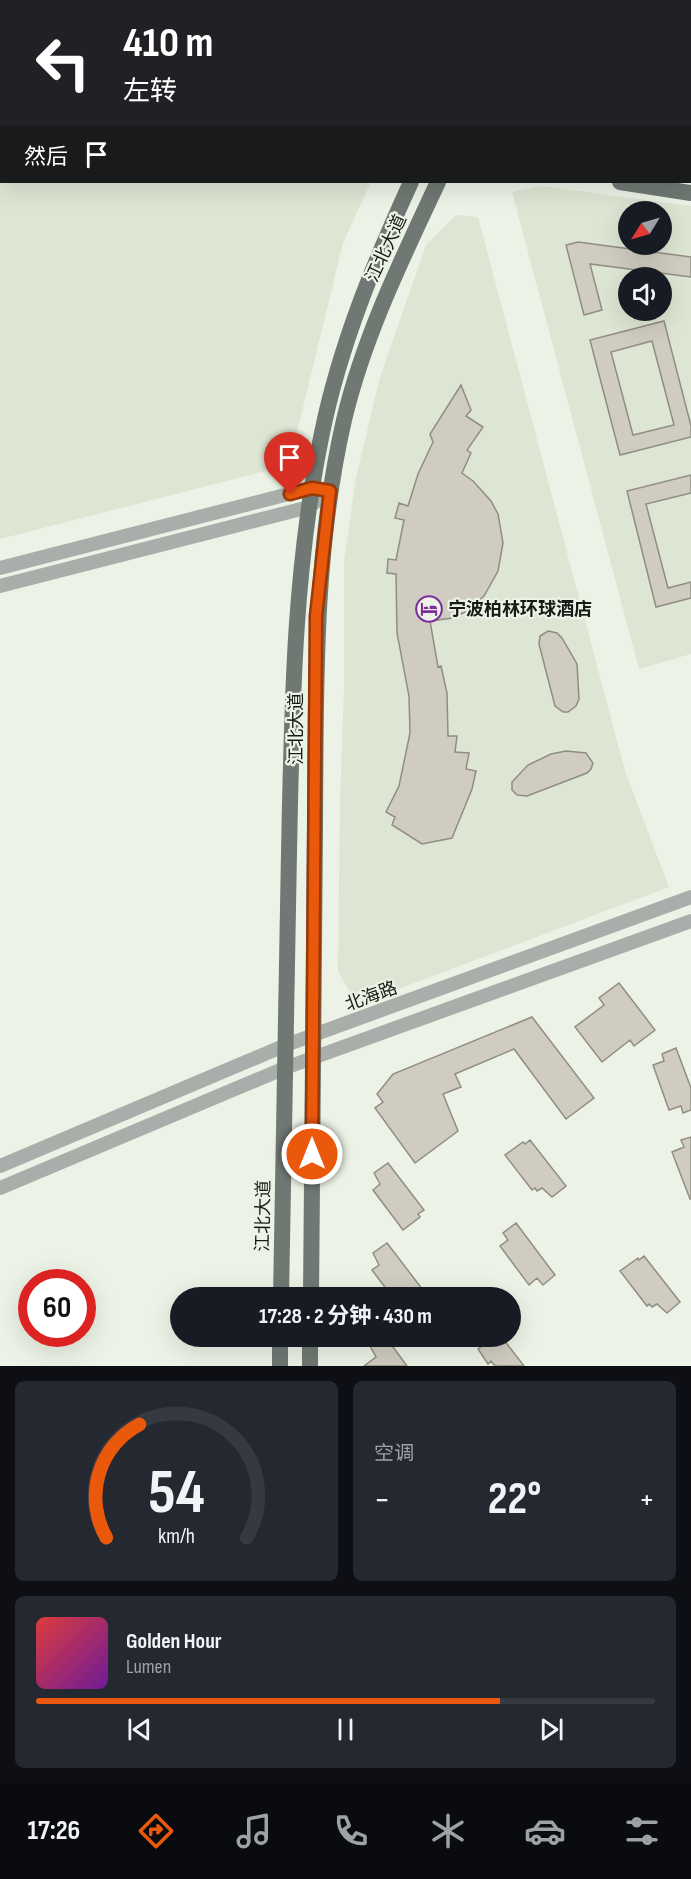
<!DOCTYPE html>
<html lang="zh">
<meta charset="utf-8">
<style>
body{margin:0;font-family:"Sofia Sans Condensed","Noto Sans SC",sans-serif;background:#242831;color:#f1f3f6;height:100vh;display:flex;flex-direction:column;font-size:22px;white-space:nowrap}
*{box-sizing:border-box;margin:0}
p{font-size:20px;color:#9ea1a6}
.icon{flex:none;width:33px;height:33px;fill:none;stroke:currentColor;stroke-width:2;stroke-linecap:round;stroke-linejoin:round}
.map{position:relative;height:1366px;overflow:hidden}
.side{display:flex;flex-direction:column;gap:15px;padding:15px;background:#0d0f14;flex:1}
.side>*{flex:none}
.banner{position:absolute;left:0px;top:0px;width:692px;height:183px;box-shadow:0 6px 24px #0002;background:#202124;color:#fff;overflow:hidden}
.needle{width:39px;rotate:233deg}
.fabs{position:absolute;left:618px;top:201px;display:grid;gap:12px}
.fabs a{display:grid;place-items:center;width:54px;height:54px;border-radius:50%;background:#171b24;box-shadow:0 6px 24px #0002;font-size:30px}
.speed{position:absolute;left:18px;top:1269px;display:flex;gap:12px;font-size:30px;font-weight:700;text-align:center}
.speed>*{display:grid;place-content:center;width:78px;height:78px;border-radius:50%;background:#171b24;box-shadow:0 6px 24px #0002;line-height:1}
.speed .limit{border:9px solid #d22;background:#fff;color:#111}
.pin{position:absolute;display:grid;place-items:center;width:51px;height:51px;color:#fff;margin:-62px -26px;border-radius:50% 50% 50% 0;rotate:-45deg;box-shadow:0 0 6px #0007}
.pin .icon{rotate:45deg}
.me{position:absolute;width:66px;margin:-33px;rotate:0deg;stroke-linejoin:round;filter:drop-shadow(0 0 4px #0008)}
.turn{display:flex;align-items:center;gap:21px;height:126px;padding:0 24px;font-size:27px}
.turn .icon{width:78px;height:78px;stroke-width:2.5}
.turn b{display:block;font-size:42px;line-height:51px}
.then{display:flex;align-items:center;height:57px;padding:0 24px;background:#0003;gap:12px;font-size:22px}
.big{font-size:45px;font-weight:700;line-height:1.1}
.side .tile{flex:1;display:flex;flex-direction:column;justify-content:center;gap:9px;min-width:0;padding:0 21px;border-radius:9px;background:#242831}
.side .dial{align-items:center;gap:0}
.dial svg{height:156px;overflow:visible;fill:none;stroke:#363941;stroke-width:7;stroke-linecap:round;text-anchor:middle}
.dial text{fill:#f1f3f6;stroke:none}
.song{display:flex;align-items:center;gap:18px}
.cover{width:72px;height:72px;border-radius:9px;background:linear-gradient(135deg,hsl(0 70% 55%),hsl(280 70% 35%))}
.played{height:6px;border-radius:3px;background:linear-gradient(90deg,#ea580c 75%,#363941 75%)}
.keys{display:flex;justify-content:space-around;direction:ltr}
.heat{display:flex;justify-content:space-between;align-items:center;font-size:33px;direction:ltr}
.side .tiles{flex:1;display:grid;gap:15px;grid-template-columns:1fr 1fr}
.tile:last-child{grid-column:span 2}
.trip{position:absolute;left:170px;top:1287px;width:351px;height:60px;border-radius:30px;background:#171b24;box-shadow:0 6px 24px #0002;font-weight:700;line-height:60px;text-align:center}
.dock{display:flex;height:96px;justify-content:space-around;align-items:center;background:#090b0e;color:#9ea1a6}
.dock .icon{width:42px;height:42px}
.dock .selected{color:#ea580c}
.dock b{font-size:27px;color:#f1f3f6}
.map>svg:first-child{display:block}
.built{fill:#dde6d3;fill-rule:evenodd}
.building{fill:#d0ccc1;stroke:#908d82;stroke-width:1.5;fill-rule:evenodd}
.lines{fill:none;stroke-linecap:round;stroke-linejoin:round}
.tertiary{stroke:#a9aeab;stroke-width:14}
.secondary{stroke:#878f8a;stroke-width:15}
.primary{stroke:#6f7873;stroke-width:16}
.trunk{stroke:#646e69;stroke-width:16}
.route-casing{stroke:#983908;stroke-width:15}
.route{stroke:#ea580c;stroke-width:10}
.labels{text-anchor:middle;stroke-width:4.5;stroke-linejoin:round;paint-order:stroke}
.street-label{font-size:18px;fill:#181a16;stroke:#ecf2e6}
.poi-label{font-size:18px;font-weight:bold;fill:#181a16;stroke:#ecf2e6;text-anchor:start}
</style>
<div class="map">
<svg width="691" height="1366" viewBox="0 0 691 1366">
<rect width="100%" height="100%" fill="#ecf2e6"/>
<path class="built" d="M0,0h398l-396,2v180h369l-28,61 -54,222 -289,74z
M540,186l151,20v448l-52,15 -127,-477zM628,212h34v32h-34zM628,278h34v32h-34z
M456,215l22,2 147,554 44,116 -297,112h-11l-12,-8 -11,-20 2,-169 4,-113v-127l12,-84 24,-101 46,-132z"/>
<path class="building" d="M578,242l113,15v20l-101,-13 12,46 -18,5 -18,-70z
M664,321l27,105v11l-71,18 -30,-115zM652,341l22,84 -41,10 -22,-83z
M461,385l10,25 -5,6 17,11 -16,23 4,3 -9,20 11,8 18,20 7,13 5,29 -5,28 -14,25 -19,16 -12,6 -23,3 8,46 3,-1 6,27 1,43h9l-2,16 14,1 -3,16 10,2 -4,18 -20,49 -30,6 -30,-19 3,-8 -9,-5 13,-26 11,-53 -1,-37 -12,-63 -1,-59 -9,-1 1,-14 8,1 8,-40 -9,-2 4,-15 9,3 10,-32 15,-32 -3,-8z
M691,475v18l-45,11 22,84 23,-6v16l-35,9 -29,-116z
M548,631l9,2 5,5 15,26 2,35 -3,7 -8,6h-5l-8,-6 -16,-62 1,-8z
M566,751l20,2 7,10 -2,6 -4,4 -60,23 -10,-1 -5,-5v-8l16,-17 23,-11z
M619,983l36,47 -21,16 -4,-6 -28,22 -27,-35 29,-22 -5,-7z
M532,1017l62,81 -28,21 -52,-70 -59,25 6,13 -18,7 15,37 -43,32 -40,-55 8,-6 -6,-8 16,-20z
M676,1048l15,40v22l-8,3 -2,-7 -12,4 -16,-45 11,-4 -2,-7z
M691,1137v62h-1l-18,-47 12,-5 -3,-7z
M530,1140l36,46 -14,11 -10,-9 -5,3 -2,-3 -3,2 -27,-35 18,-13 2,2z
M388,1163l36,47 -6,4 2,3 -17,13 -30,-40 7,-6 -6,-11z
M516,1223l39,52 -12,10 -6,-7 -8,7 -29,-39 8,-6 -5,-7z
M387,1243l36,47 -10,8h-20l-21,-28 7,-5 -6,-12z
M644,1256l36,46 -13,11 -10,-9 -5,3 -3,-3 -2,2 -27,-35 18,-13 1,2z
M382,1336h3l22,30h-43l12,-9 -6,-11z
M481,1336h20l23,30h-29l-4,-5 -3,3 -10,-15 8,-6z"/>
<g class="lines">
<path class="tertiary" d="M0,568l312,-80 10,1
M0,586l309,-79 21,-16
M0,1166l286,-121 405,-148
M0,1188l285,-120 406,-147"/>
<path class="secondary" d="M427,0v2"/>
<path class="primary" d="M518,2l1,-2
M620,182l71,11
M281,1298c3,-149 5,-297 8,-445 3,-141 4,-281 33,-420 18,-88 52,-170 89,-251
M311,1298c1,-157 2,-313 4,-469 1,-137 -2,-275 29,-409 20,-84 58,-161 94,-238
M280,1366v-30
M310,1366v-30"/>
<path class="trunk" d="M553,0l2,2
M588,0l2,2
M664,0l1,2
M681,0l1,2
M690,12l1,1
M690,38l1,1
M690,87l1,1"/>
</g>
<g class="lines">
<g class="route-casing">
<path id="route" d="M290,494l22,-6 18,3 -14,125 -4,538"/>
</g>
<use href="#route" class="route"/>
</g>
<defs>
<g id="hotel-ring" transform="scale(1.35)"><circle r="9.5" fill="#ecf2e6" stroke="#7d2c9c" stroke-width="1.5"/><path d="M-6-4.5h1.5V1H6V5H4.5V3h-9V5H-6ZM-4 0a1.8 1.8 0 1 1 3.6 0ZM.5 0V-2.5h3Q6-2.5 6 0Z" fill="#7d2c9c"/></g>
</defs>
<g fill-rule="evenodd">
<use href="#hotel-ring" x="429" y="609"/>
</g>
<g class="labels">
<g class="street-label">
<text transform="translate(386 248) rotate(-65)" y="6">江北大道</text>
<text transform="translate(296 729) rotate(-90)" y="6">江北大道</text>
<text transform="translate(371 996) rotate(-20)" y="6">北海路</text>
<text transform="translate(263 1216) rotate(-89)" y="6">江北大道</text>
</g>
<g class="poi-label">
<text x="448" y="615">宁波柏林环球酒店</text>
</g>
</g>
</svg>
<div class="fabs">
<a><svg class="needle" viewBox="-14 -14 28 28"><path d="M0-13l5 13h-10z" fill="#e53935"/><path d="M0 13l5-13h-10z" fill="#9ea1a6"/></svg></a>
<a><svg class="icon" aria-label="sound" viewBox="0 0 24 24"><path d="M4 9h4l5-4v14l-5-4H4zM17 9q2 3 0 6"/></svg></a>
</div>
<div class="speed"><div class="limit">60</div></div>
<div class="pin" style="left:290px;top:494px;background:#d93025"><svg class="icon" aria-label="arrive" viewBox="0 0 24 24"><path d="M6 21V4h12l-3 4 3 4H6"/></svg></div>
<svg class="me" style="left:312px;top:1154px" viewBox="-20 -20 40 40"><circle r="17" fill="#ea580c" stroke="#fff" stroke-width="3"/><path d="M0-11L8 9 0 5-8 9z" fill="#fff"/></svg>
<div class="trip">17:28 · 2 分钟 · 430 m</div>
<div class="banner">
<div class="turn"><svg class="icon" aria-label="left" viewBox="0 0 24 24"><path d="M17 20v-9H6M10 6l-5 5 5 5"/></svg><div><b>410 m</b>左转</div></div>
<div class="then">然后<svg class="icon" aria-label="arrive" viewBox="0 0 24 24"><path d="M6 21V4h12l-3 4 3 4H6"/></svg></div>
</div>
</div>
<section class="side">
<div class="tiles">
<div class="tile dial"><svg viewBox="0 0 100 80">
<path d="M14 69A42 42 0 1 1 86 69"/>
<path d="M14 69A42 42 0 0 1 31 11" stroke="#ea580c"/>
<text x="50" y="56" font-size="32" font-weight="700">54</text>
<text x="50" y="72" font-size="11">km/h</text>
</svg></div>
<div class="tile"><p>空调</p>
<div class="heat"><a>−</a><b class="big">22°</b><a>+</a></div>
</div>
<div class="tile">
<div class="song"><i class="cover"></i><div><b>Golden Hour</b><p>Lumen</p></div></div>
<div class="played"></div>
<div class="keys"><svg class="icon" aria-label="previous" viewBox="0 0 24 24"><path d="M18 5L8 12l10 7zM5 5v14"/></svg><svg class="icon" aria-label="pause" viewBox="0 0 24 24"><path d="M8 5v14M16 5v14"/></svg><svg class="icon" aria-label="next" viewBox="0 0 24 24"><path d="M6 5l10 7-10 7zM19 5v14"/></svg></div>
</div>
</div>
</section>
<nav class="dock">
<b>17:26</b>
<svg class="icon selected" aria-label="directions" viewBox="0 0 24 24"><path d="M12 3l9 9-9 9-9-9zM9 14v-3h6M13 9l2 2-2 2"/></svg>
<svg class="icon" aria-label="music" viewBox="0 0 24 24"><path d="M9 18V5l10-2v13"/><circle cx="6" cy="18" r="3"/><circle cx="16" cy="16" r="3"/></svg>
<svg class="icon" aria-label="phone" viewBox="0 0 24 24"><path d="M5 4h4l2 5-3 2q2 4 5 5l2-3 5 2v4C11 20 4 13 5 4z"/></svg>
<svg class="icon" aria-label="climate" viewBox="0 0 24 24"><path d="M12 3v18M4 7l16 10M4 17L20 7"/></svg>
<svg class="icon" aria-label="car" viewBox="0 0 24 24"><path d="M5 17H2v-5l4-1 3-4h7l3 4 3 1v5h-3M9 17h6M6 11h13"/><circle cx="7" cy="17" r="2"/><circle cx="17" cy="17" r="2"/></svg>
<svg class="icon" aria-label="filters" viewBox="0 0 24 24"><path d="M4 7h16M4 17h16"/><circle cx="9" cy="7" r="2"/><circle cx="15" cy="17" r="2"/></svg>
</nav>
